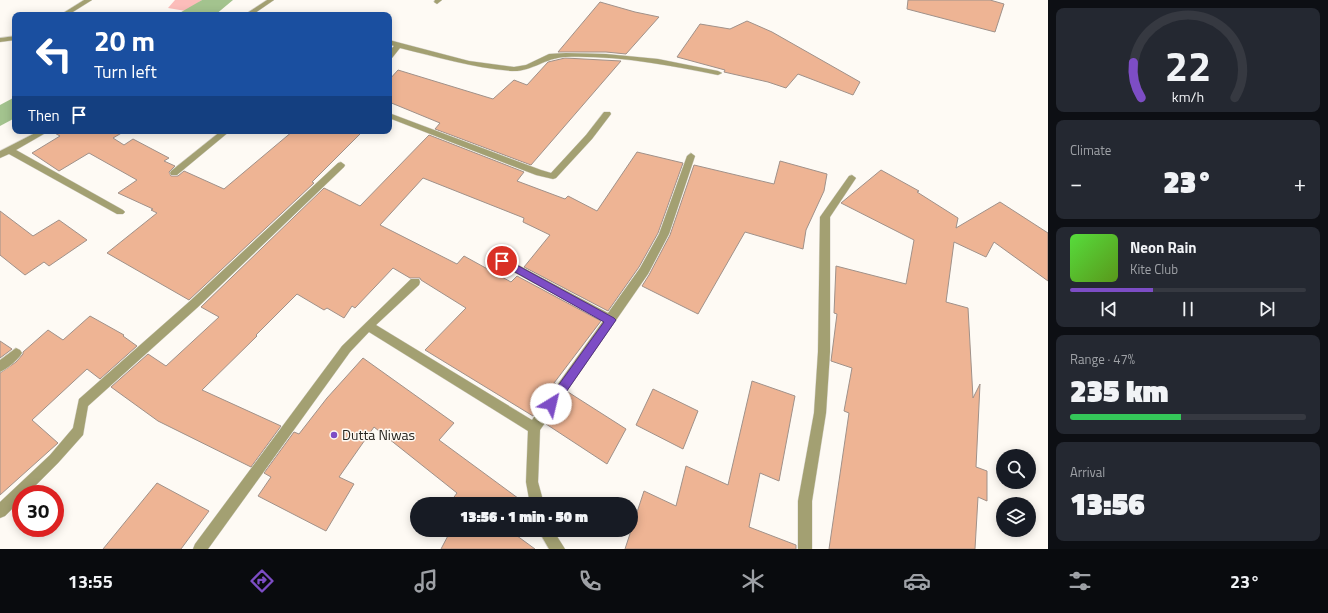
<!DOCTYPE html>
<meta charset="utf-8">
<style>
body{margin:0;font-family:"Titillium Web",sans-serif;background:#242831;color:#f1f3f6;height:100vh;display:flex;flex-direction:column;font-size:15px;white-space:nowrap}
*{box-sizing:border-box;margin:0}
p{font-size:13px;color:#9ea1a6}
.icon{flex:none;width:22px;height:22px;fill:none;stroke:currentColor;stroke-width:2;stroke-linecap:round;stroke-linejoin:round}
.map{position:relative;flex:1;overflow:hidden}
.panel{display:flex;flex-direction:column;gap:8px;padding:8px;background:#0d0f14;width:280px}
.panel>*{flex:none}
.hud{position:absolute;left:12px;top:12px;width:380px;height:122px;border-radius:8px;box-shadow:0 2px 10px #0003;background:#1a4fa0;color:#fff;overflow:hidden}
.fabs{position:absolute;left:996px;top:449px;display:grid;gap:8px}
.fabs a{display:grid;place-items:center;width:40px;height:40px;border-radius:50%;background:#171b24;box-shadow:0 2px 10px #0003;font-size:20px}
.speed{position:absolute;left:12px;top:485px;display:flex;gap:8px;font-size:20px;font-weight:700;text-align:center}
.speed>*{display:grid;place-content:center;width:52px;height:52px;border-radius:50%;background:#171b24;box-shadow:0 2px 10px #0003;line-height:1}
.speed .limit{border:6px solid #d22;background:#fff;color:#111}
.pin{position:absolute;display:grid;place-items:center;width:34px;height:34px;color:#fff;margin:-17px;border:2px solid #fff;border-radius:50%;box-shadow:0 1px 4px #0007}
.me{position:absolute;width:44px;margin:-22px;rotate:36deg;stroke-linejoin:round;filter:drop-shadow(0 0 3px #0008)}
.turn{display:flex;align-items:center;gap:14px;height:84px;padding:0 16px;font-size:18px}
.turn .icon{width:52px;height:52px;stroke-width:2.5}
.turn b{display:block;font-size:28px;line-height:34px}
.then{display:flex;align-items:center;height:38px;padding:0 16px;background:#0003;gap:8px;font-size:15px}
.big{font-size:30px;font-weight:800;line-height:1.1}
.panel .widget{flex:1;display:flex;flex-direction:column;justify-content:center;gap:6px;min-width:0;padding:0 14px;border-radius:8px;background:#242831}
.panel .dial{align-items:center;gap:0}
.dial svg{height:104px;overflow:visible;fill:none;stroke:#363941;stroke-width:7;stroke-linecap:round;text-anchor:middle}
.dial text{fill:#f1f3f6;stroke:none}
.song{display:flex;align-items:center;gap:12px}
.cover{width:48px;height:48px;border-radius:6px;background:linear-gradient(135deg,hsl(110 70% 55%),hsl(90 70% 35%))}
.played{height:4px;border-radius:2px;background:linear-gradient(90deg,#7d4dc5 35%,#363941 35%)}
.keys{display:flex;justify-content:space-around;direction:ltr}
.heat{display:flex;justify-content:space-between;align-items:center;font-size:22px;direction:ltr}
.charge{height:6px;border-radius:3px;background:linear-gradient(90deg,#34c759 47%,#363941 0)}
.trip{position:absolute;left:410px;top:497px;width:228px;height:40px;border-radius:20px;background:#171b24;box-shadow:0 2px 10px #0003;font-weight:800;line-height:40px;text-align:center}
.tabs{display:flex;height:64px;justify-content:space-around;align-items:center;background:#090b0e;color:#9ea1a6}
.tabs .icon{width:28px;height:28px}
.tabs .selected{color:#7d4dc5}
.tabs b{font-size:18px;color:#f1f3f6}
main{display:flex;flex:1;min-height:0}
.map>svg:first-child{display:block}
.green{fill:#fcbdba}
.water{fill:#a3c38e}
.building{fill:#eeb494;stroke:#a09189}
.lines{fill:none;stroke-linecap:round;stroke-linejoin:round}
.minor-casing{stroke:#dbd8d2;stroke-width:1}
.minor{fill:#a3a072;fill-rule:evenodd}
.route{fill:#7d4dc5;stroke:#513280}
.poi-dot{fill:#7d4dc5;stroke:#fefaf4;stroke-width:1.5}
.labels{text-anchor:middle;stroke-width:3;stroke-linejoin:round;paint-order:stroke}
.near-poi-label{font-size:14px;fill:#26231d;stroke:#fefaf4;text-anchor:start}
</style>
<main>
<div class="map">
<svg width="1048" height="549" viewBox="0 0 1048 549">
<rect width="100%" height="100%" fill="#fefaf4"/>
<path class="green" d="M175,0h27l-16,11 -18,-3z"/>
<path class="water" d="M202,0h31l-18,15h-39z
M15,97v21l-15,8v-21z"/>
<path class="building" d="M908,0h82l14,4 -9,28 -88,-23z
M600,2l35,10 24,5 -33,37 -20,-2h-48z
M747,21l25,11 88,50 -7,13 -55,-21 -12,14 -18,-6 -44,-10 1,-2 -48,-13 23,-33 30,5z
M565,58l56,3 -90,104 -96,-36 5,-6 -51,-21v-22l9,-10 95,29 21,-19 13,5 21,-23z
M51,131h74l-12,7 11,7 9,-6 36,19 -5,3 11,5 -6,6 2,4h7l6,-5 40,18 69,-58h70l-51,51 2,1 -125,117 -82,-47 50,-40 -6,-3 2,-1 -35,-16 19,-13 -48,-27 -30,18 -27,-18 28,-17z
M429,135l95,37 -7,9 48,18 3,-3 29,15 40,-59 46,11 -25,70 -19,34 -31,44 -84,-44 26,-32 -27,-13 1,-4 -101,-40 -43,47 77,39 7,-8 47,26 6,-6 84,45 -47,62 2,1 -23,32 -108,-66 41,-42 -45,-28 -1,-2h-10l-17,-10 -38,40 -3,-2 -8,12 -17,-10 -3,2 -27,-16 -41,41 1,1 -55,54 79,36 -30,41 -93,-46 -47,-34 37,-33 18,12 53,-49 -18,-10 123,-119 36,18z
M780,161l47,13 -3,17 -18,39 -3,19 -58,-17 -47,82 -56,-28 7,-11 21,-40 24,-70 80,19z
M881,170l38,21 -2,1 41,26 -2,10 44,-26 48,31v48l-54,-39 -8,15 -32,-15 -8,60 22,6 5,90 7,-14 -4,83 11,4v30l-9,-4 -3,52h-146l20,-136 -5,-2 8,-43 -21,-7 6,-47 -3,-1 2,-47 70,18 8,-44 -73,-37z
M0,211l33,25 26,-16 28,20 -38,26 -5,-4 -19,13 -25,-20z
M90,316l34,19 -1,1 14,10 -37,33 -13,-10 -55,51 26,23 -58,52v-122l16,-11 7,-8v-2l25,-22 15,10z
M0,341l12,8 -12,9z
M363,358l91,65 -15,17 87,64h-77l8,-11 -83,-66 -35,50 15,7 -28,47 -68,-35 13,-19 -7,-4 30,-41 5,2 28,-36z
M752,381l43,15 -16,85 -19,-8 -11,54 47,18v4h-171l19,-58 32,15 10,-40 42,19z
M653,389l45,22 -15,38 -47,-24z
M568,392l58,37 -19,35 -61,-40z
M157,483l52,28 -28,38h-78z
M451,530h58l26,19h-94z"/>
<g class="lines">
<g class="minor-casing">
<path id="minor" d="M84,0h8l-24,15h-8z
M267,0h7l-22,15h-8z
M435,0h7l-5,4 -3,-2z
M15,36v4l-15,2v-4z
M389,40l80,21 45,6 12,-2 23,-11 17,-1 40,1 52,5 60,12 4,2 -4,2c-50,-10 -102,-20 -153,-18 -20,1 -34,15 -53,14 -38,-3 -75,-14 -112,-23l-8,10h-3v-7l5,-5 -5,-2z
M604,112h6l1,2 -19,25 -36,39 -3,1 -17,-4 -147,-57v-5l152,57 10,3 35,-38z
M39,131h10l-33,19 107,60 2,2 -2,2h-6l-108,-60 -9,4v-7z
M221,131h9l-53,44h-6l-1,-2 1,-2z
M691,153l4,3 -26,78 -21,40 -108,156 -2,52 6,22h-14l-4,-22 2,-51 -159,-99 -19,20 -142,197h-15l2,-5 147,-198 69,-67h8l1,3 -1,3 -43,40 156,95 71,-99 -104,-57 -2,-3 2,-3h6l103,55 32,-45 19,-34 28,-78z
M341,162l4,3 -1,2 -146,140 -110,99 -5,29 -25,28 -31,31h-6v6l-16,16 -5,2v-16l50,-47 23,-27 6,-29 111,-98 148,-138z
M852,175l4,3 -26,39v135l-4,61 -14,88v48h-14v-48l16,-88 4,-61 2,-135 29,-41z
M16,348l4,2 2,3c-4,7 -15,16 -22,19v-12z
M538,530h15l12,19h-16z"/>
</g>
<use href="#minor" class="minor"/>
</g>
<path class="route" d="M502,257l112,61 2,2 -61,88 -4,1 -4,-1 -2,-4 2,-3 57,-79 -105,-59 -2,-2 2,-3z"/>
<circle class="poi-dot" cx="334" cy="435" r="4"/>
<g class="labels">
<g class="near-poi-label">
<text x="342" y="440">Dutta Niwas</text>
</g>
</g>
</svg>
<div class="fabs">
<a><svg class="icon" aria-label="search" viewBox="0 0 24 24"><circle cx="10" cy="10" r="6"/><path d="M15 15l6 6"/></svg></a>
<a><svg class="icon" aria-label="layers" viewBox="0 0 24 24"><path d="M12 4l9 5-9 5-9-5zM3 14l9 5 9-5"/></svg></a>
</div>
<div class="speed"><div class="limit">30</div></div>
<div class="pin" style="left:502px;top:261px;background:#d93025"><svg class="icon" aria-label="arrive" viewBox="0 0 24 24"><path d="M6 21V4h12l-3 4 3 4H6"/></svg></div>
<svg class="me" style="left:551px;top:404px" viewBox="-20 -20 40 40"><circle r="19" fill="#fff"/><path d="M0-13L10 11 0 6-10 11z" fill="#7d4dc5"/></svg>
<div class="trip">13:56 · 1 min · 50 m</div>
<div class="hud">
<div class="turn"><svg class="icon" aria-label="left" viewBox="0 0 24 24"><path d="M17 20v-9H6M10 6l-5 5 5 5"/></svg><div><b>20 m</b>Turn left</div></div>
<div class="then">Then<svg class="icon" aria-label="arrive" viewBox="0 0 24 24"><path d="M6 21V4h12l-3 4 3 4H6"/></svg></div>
</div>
</div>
<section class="panel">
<div class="widget dial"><svg viewBox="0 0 100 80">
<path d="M14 69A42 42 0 1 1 86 69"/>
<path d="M14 69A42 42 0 0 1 8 42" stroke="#7d4dc5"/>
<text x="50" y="56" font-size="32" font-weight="700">22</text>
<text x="50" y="72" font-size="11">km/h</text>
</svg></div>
<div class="widget"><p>Climate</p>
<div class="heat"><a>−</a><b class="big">23°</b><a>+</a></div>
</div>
<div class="widget">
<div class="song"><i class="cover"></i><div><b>Neon Rain</b><p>Kite Club</p></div></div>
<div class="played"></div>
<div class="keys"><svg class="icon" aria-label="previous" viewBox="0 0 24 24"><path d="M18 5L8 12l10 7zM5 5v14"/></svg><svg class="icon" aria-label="pause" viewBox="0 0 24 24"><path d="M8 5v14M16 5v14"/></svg><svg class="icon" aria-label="next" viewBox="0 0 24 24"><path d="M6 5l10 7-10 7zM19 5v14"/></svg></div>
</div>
<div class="widget"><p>Range · 47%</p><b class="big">235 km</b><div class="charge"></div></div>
<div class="widget"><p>Arrival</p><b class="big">13:56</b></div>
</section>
</main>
<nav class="tabs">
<b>13:55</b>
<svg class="icon selected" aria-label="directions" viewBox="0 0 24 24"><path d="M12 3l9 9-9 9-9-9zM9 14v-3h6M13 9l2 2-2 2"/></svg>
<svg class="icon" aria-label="music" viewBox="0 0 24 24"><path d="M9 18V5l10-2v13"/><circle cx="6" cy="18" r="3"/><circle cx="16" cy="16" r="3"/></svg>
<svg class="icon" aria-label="phone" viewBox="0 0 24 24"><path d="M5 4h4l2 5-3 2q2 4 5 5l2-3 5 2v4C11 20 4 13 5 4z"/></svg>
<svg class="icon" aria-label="climate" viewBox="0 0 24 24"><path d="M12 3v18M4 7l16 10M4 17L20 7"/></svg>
<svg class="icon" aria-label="car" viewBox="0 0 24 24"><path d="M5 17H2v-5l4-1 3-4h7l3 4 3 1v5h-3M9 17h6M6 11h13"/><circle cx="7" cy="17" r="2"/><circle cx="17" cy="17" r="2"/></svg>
<svg class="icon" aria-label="filters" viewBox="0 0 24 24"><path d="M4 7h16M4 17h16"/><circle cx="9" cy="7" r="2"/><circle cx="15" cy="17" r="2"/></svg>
<b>23°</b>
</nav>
